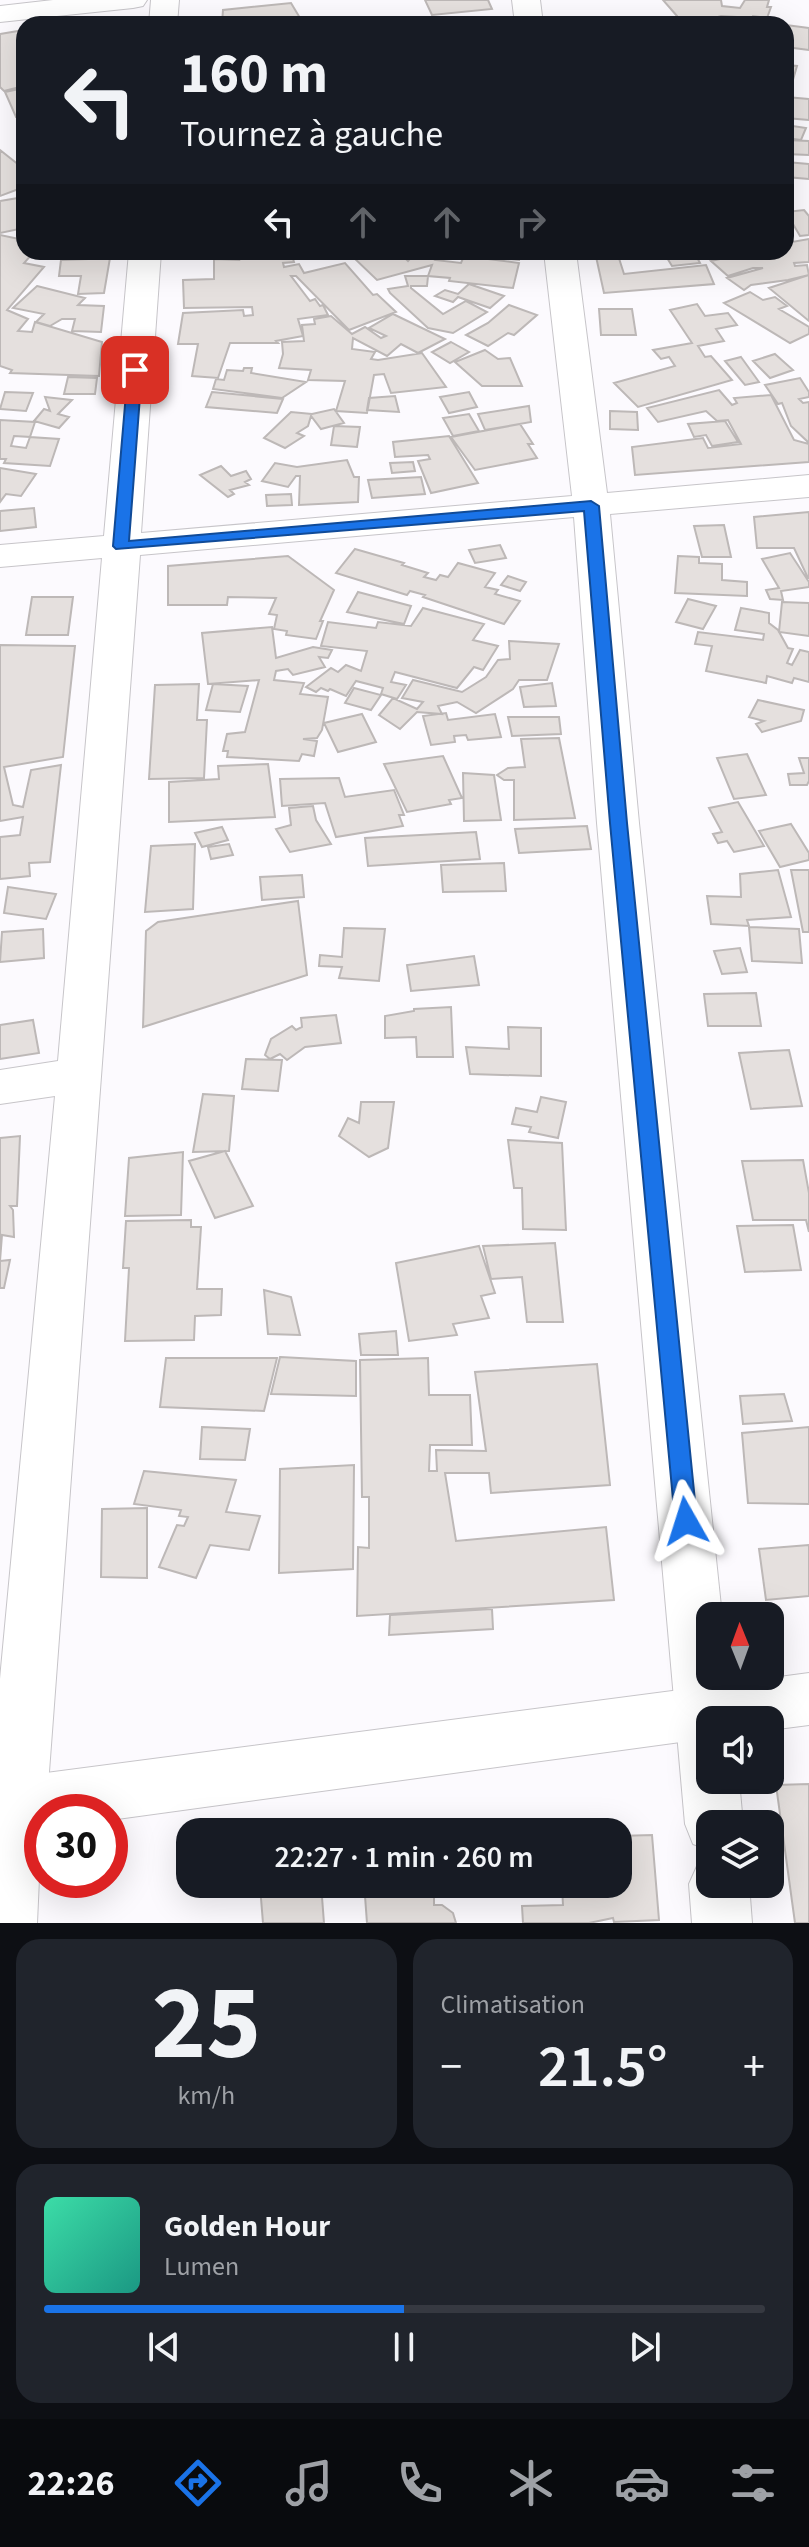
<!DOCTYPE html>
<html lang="fr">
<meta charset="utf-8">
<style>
body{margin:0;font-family:"Source Sans 3",sans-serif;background:#20242c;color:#f1f3f6;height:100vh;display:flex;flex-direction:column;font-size:30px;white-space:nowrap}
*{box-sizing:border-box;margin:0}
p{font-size:26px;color:#9ea1a6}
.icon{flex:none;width:44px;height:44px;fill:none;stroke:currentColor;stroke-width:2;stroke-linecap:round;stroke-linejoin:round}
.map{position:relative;height:1923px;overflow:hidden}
.side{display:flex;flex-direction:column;gap:16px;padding:16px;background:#0d0f14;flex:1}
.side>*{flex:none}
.hud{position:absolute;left:16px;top:16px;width:778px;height:244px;border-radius:24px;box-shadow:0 8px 32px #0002;background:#171b24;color:#f1f3f6;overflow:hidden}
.needle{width:52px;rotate:359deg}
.controls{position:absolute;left:696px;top:1602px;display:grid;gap:16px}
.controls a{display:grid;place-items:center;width:88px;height:88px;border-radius:16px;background:#171b24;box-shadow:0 8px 32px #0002;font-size:40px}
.speed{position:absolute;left:24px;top:1794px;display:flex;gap:16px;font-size:40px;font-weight:700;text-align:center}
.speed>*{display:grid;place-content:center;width:104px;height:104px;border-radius:50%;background:#171b24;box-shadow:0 8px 32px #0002;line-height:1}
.speed .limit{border:12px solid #d22;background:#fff;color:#111}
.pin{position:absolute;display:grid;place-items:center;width:68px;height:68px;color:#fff;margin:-34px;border-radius:16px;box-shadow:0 4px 12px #0006}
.me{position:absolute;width:88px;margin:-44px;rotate:354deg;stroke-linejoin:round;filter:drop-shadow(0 0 6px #0008)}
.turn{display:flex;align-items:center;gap:28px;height:168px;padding:0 32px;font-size:36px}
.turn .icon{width:104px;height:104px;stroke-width:2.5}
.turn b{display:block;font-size:56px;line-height:68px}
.lanes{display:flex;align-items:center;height:76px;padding:0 32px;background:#0003;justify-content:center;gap:40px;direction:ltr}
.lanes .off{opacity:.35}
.big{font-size:60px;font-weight:600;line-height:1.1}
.side .widget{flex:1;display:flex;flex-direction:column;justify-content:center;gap:12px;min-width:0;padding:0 28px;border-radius:24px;background:#20242c}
.side .dial{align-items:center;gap:0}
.dial b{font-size:104px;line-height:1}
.song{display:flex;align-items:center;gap:24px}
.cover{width:96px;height:96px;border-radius:12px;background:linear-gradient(135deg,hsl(160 70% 55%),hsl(170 70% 35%))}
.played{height:8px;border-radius:4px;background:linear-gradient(90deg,#1a73e8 50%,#363941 50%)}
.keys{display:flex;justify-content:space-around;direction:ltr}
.heat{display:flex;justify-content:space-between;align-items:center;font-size:44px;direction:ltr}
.side .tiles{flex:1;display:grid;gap:16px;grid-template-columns:1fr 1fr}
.widget:last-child{grid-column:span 2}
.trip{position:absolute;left:176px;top:1818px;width:456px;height:80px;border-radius:24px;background:#171b24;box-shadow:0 8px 32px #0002;font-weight:600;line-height:80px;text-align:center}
.tabs{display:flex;height:128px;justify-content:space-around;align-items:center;background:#090b0e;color:#9ea1a6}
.tabs .icon{width:56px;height:56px}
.tabs .active{color:#1a73e8}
.tabs b{font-size:36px;color:#f1f3f6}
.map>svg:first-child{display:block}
.building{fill:#e5e0de;stroke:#bdb8b7;stroke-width:2;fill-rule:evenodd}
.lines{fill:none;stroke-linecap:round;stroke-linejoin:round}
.minor-casing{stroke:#c7c5c9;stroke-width:2}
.major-casing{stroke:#c7c5c9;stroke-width:2}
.minor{fill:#fff;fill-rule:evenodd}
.major{fill:#fff;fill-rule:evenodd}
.route{fill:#1a73e8;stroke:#114b97;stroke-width:2}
</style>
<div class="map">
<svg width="809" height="1923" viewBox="0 0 809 1923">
<rect width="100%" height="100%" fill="#fcfafe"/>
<path class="building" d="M425,0h63l4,9 -60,6z
M663,0h58l1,6 18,2 5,-8h24l-2,7h4l-4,11 -14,-2 -1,3 12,3 -3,2h-29l7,-7 -18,-1 -3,1 2,7h-43v-8z
M291,3l12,20 -81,1 1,-14z
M561,20h37l1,4h-37z
M786,25l23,3v22l-23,-3z
M24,30v56l-20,5 -4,-4v-53z
M786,65l11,1 -7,24h-4z
M24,88v28l-8,1 -11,-25z
M786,97l23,2v21l-23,-2z
M786,125l20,3 -5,12 -15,-2z
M786,140l23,1v14l-23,-1z
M0,150l24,19v18l-24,9z
M786,162l23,2v15l-23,-2z
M24,197v31l-24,5v-32z
M804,210l5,6v19l-9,1 -14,-24z
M0,235l24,5v12h10l-10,11 20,4 -37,43 21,9 -10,12 14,1 3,-10 67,20 -3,34 -89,-3 2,-3 -12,-4z
M809,239v23l-15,1 1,3 12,-1 2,10 -21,5 -37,5 -7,5 -17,-12 36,-10h-10l-25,8 -17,-15 27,-6 48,-3v-9z
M89,252h22l-7,41 -26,1 3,-18h-22l2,-16 27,-1z
M236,252h55l3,10 -11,1 1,4 15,-3 5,9 41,-10 28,32 4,-1 19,18 -47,18 -53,-54h-5l19,25 5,-2 5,7 3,-1 5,10 -30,4 5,17 -27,5 2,2h-48l-12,35 -26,-2 6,-32h-20l5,-31 60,-3 1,6 9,-1 -1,-8 -68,1 -1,-28 31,-1v-20l25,1z
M367,252h32l9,9 8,-9h22l-3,8 26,3 3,-7 55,7 -6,25 -64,-7 1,-3 -22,-2 4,-11 -55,15 -25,-24z
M519,252v8l-82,-7 1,-1z
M595,252h22l7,22 82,-9 8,19 -110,9z
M694,252l6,11 -28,3 -8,-13z
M809,275v46l-40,-33z
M405,276h23l-1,10h-16v2l32,26 23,-13 21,11 -34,21 -25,-5 -38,-35 -2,-4 20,-3z
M469,284l35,12 -14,12 -32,-11 -5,5 -18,-6 10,-6 13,4z
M37,286l48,12 -7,7 26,1 -3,26 -29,-1 3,-12h-13l-12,7 -14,-4 8,-8 -31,-6z
M750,292l13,8 12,-3 12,9 -8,3 30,18v7l-19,9 -66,-40z
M697,304l8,12 23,-3 9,12 -21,4 8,12 -26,5 7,11 6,-1 21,24 -94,27 -24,-24 61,-17 -6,-9 -8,2 -8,-9 39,-7 -22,-33z
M509,305l28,10 -23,20 -6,-2 -20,13 -22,-11 22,-12z
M599,309h33l4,26h-35z
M393,314l52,25 -27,14 -17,-9 -14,12 -34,-18 -1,11 23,3 -4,7 7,1 44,-7 24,34 -55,6 -7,-19 -10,1 -7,38 -31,-2 9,-30 -37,-1 3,-10 -32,-2 4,-14 -1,-12 22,-1 -2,-16 13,-1 -1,-5 17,-3 21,18 13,-7 16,11 5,-2 -17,-8z
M451,342l18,10 -19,11 -18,-11z
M485,350l13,9 12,-1 12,28h-40l-27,-24z
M775,354l18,16 -23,8 -17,-17z
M741,357l18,25 -14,3 -20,-24z
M244,368h8l-1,5 55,9 -24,16 -69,-9 3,-10 8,1 3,-10 16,1z
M68,377l29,1 -2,16h-31z
M800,378l9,14v5l-10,2 4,4 6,-1v41l-18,-17 -9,-23 -4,1 -13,-19z
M719,390l13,15 5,-2 -3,-5 37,-3 23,45 15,4v18l-174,13 -3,-28 71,-9 5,10 33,-4 -13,-24 -11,1 -11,-10 -48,11 -11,-14z
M5,392l28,1 -7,18 -26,-2z
M212,392l71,7 -6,14 -71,-6z
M469,392l8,15 -28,6 -9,-16z
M395,396l4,16 -32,-2 2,-12z
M45,397l27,3 -14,14 11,3 -10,11 -25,-7 10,-12 6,2z
M529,406l2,16 -28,5 -18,3 -7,-16z
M334,409l10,14 -23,6 -10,-13 -3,10 -11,7 7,3 -19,12 -21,-10 27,-26 21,2z
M610,411l27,1 1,18 -28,-1z
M469,414l10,17 -26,5 -10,-18z
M0,420l35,2 -5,15 29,2 -9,27 -46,-3 2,-4h-6zM14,436l16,1 -4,11 -15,-2z
M725,421l13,21 -26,4 -6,-11 -12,2 -6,-13z
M520,424l13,20h-5l9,14 -62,12 -24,-33z
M334,426l26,1 -3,20 -26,-2z
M449,436l29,47 -47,10 -13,-32 12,-2 -2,-4 -33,2 -2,-15z
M347,460l7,17h5l-1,25 -59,3 1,-29h-4l-8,11 -26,-6 13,-18 22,4z
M413,462l2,9 -23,2 -2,-10z
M221,466l10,10 15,-5 5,8 -6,3 4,3 -19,5 4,4 -6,3 -28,-22z
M0,468l36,6 -15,22 -15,-2 -6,8z
M421,477l4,17 -53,4 -4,-18z
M291,494l1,11 -25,1 -1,-11z
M34,508l2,19 -36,4v-20z
M809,512v66h-1l-14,-30h-37l-3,-31z
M724,525l7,32h-29l-8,-31z
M500,545l6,13 -31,5 -6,-13z
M355,549l49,14 -2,2 26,8 -4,4 12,3 4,-5 8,2 10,-14 37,10 -10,14 13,3 -3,4 25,7 -16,23 -81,-27 2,-2 -15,-4 -3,4 -71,-22z
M790,553l19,29v5l-28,4 2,9 -13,-1 -4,-9 13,-2 -17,-29z
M288,556l46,34 -13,29 -1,2h3l-7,18 -30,-4 1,-4 -13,-2 3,-14 -8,-1 7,-16 -48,-1 -1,8h-59v-39z
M678,556l21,1v6l23,1v16l25,2v14l-72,-3z
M508,576l18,6 -6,9 -19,-6z
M358,592l53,14 -7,18 -57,-12z
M32,597h41l-5,38h-42z
M688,599l28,7 -13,23 -27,-7z
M782,602l27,1v33l-30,-4z
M423,608l61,16 -11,16 25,6 -15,24 -9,-3 -17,21 -62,-16 -4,10 15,3 -9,14 -16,-5 2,-6 -27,-7 -10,15 -16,-7 -2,2 -7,-3 -5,4 -10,-5 25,-19 7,4 8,-7 15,6 6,-20 -46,-5 7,-24 48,6 2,-6 33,4z
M741,608l28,5v10l9,7 10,18 5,1 -6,14 5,2 8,-15 9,2v30l-15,-4 -2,5 -25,-7 -1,7 -60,-12 6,-25 -17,-2 3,-12 65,8 1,-6 -29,-4z
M272,627l4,31 37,-11 19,3 -4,8 -9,-1 6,10 -32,8 -5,-6 -12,2 -2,9 30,3 -4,11 28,3 -6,33 -5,8 -14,1 14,2 -3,15 -12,-2 -3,7 -72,-4 1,-6h-5l4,-17 18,-2 14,-52 -51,4 -6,-51z
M509,641l50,3 -12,36h-28l-6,9 -37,24 -19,-11 -19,4 4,8 -25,-2 -17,17 -21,-14 14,-17 24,11 6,-7 -21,-4 11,-18 49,12 24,-15 12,-17 12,-1z
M0,645l75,1 -12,111 -59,10 9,38 10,2 8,-37 30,-5 -11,97 -21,1 1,13 -30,3v-42l20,-2 3,-18 -23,4z
M552,683l4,23 -32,1 -4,-20z
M199,684l-2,36h10l-3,58 -55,1 6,-94z
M213,684l35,2 -8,26 -34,-2z
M354,688l27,7 -10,15 -26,-7z
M758,700l46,10 -3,11 -39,11 -6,-8 8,-3 -15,-4z
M446,713l2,7 47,-6 6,23 -33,3 -2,-5 -12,1 1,6 -24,3 -8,-29z
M362,714l14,28 -38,10 -14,-29z
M508,717h51l2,17 -49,2z
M559,738l16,80 -61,2v-40h-10l-7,-5 11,-7 17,-1 -4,-28z
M747,754l19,41 -32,4 -17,-41z
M443,756l19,42 -13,2 2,4 -44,8 -23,-48z
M799,758h10v23l-2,4h-17l-2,-11 16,-1z
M268,764l7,53 -106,5v-40l50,-3 -1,-13z
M463,773l31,2 7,45 -37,1z
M339,778l6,19 49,-7 10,25h-5l4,11 -67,11 -11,-34 -43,3 -2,-27z
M738,802l26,44 -30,6 -7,-11 -9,2 -5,-9 9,-2 -13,-24z
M313,806l3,14 15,24 -41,8 -14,-23 15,-4 -2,-17z
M791,824l18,29v7l-29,7 -21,-36z
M587,826l4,23 -72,4 -4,-24z
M222,827l6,13 -26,7 -7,-14z
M476,832l4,27 -112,7 -3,-28z
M195,844l-2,65 -48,3 6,-66z
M229,844l4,11 -22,4 -3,-12z
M504,863l2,28 -63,1 -2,-27z
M778,870l13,47 -44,3 2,6 -38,-2 -4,-28 34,1 -1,-23z
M791,870h18v62h-6z
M302,875l2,22 -42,3 -2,-23z
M8,887l48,7 -10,25 -42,-6z
M298,901l9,74 -164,52 3,-96 12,-9z
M749,927l50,2 3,34 -50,-2z
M344,928l41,1 -6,52 -40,-3 3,-11 -23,-1 1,-11 22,2z
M43,929l1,29 -44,4 2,-30z
M740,948l7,24 -25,2 -8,-23z
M474,956l5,29 -68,6 -4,-26z
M756,993l5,33h-53l-4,-32z
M451,1007l2,50h-36l-1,-20 -31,1v-22l29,-5v-2z
M336,1015l5,28 -36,4 -18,13 -7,-6 -10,5 -5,-4 6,-16 21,-13 4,4 6,-3 -1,-9z
M33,1020l6,33 -39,6v-34z
M508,1027l33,1v48l-71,-2 -4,-27 43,2z
M789,1050l13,56 -51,3 -12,-56z
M246,1059l36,1 -4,31 -36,-2z
M203,1094l31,2 -5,55 -36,1z
M541,1097l25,5 -8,36 -29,-6 2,-5 -19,-3 4,-16 21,4z
M361,1102h33l-6,46 -19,9 -30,-21 9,-18 11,5z
M20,1136l-3,70h-7l3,4 1,27 -12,-2 -2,26v-123z
M508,1140l54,3 4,87 -43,-1 -1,-41h-8z
M225,1151l28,55 -38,12 -26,-57z
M183,1152l-2,63 -56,1 4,-58z
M803,1160l6,33v39l-3,-12h-53l-11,-59z
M191,1220v7h10l-4,62h25l-1,26 -26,1 -1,24 -69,1 4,-73h-6l3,-47z
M793,1225l8,45 -56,2 -8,-46z
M555,1243l8,79h-36l-5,-45 -31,2 -8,-33z
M479,1246l16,47 -14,3 8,22 -36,6 4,11 -48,6 -13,-78z
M10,1260l-6,28h-4v-27z
M264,1290l27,7 9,38 -32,-1z
M396,1331l2,24h-37l-2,-21z
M280,1357l76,4v35l-85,-2z
M166,1358h111l-13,53 -104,-4z
M428,1358l1,37h41l2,50h-42l-1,26h8l-1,-21 50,1 -11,-79 122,-8 13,121 -119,8 -2,-20h-44l11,68 150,-14 8,73 -257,16 1,-69 11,1v-51h-7l-2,-137z
M784,1394l8,27 -49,3 -3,-28z
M202,1427l48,2 -5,31 -45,-1z
M809,1427v77l-61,-1 -6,-70z
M354,1465l-1,104 -74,4 1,-104z
M144,1471l92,9 -10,32 34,4 -11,34 -39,-5 -14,33 -37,-11 18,-42 7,1 4,-9 -9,-1 2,-6 -47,-6z
M147,1508v70l-46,-1 1,-68z
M809,1545v51l-43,4 -7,-51z
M492,1609l1,20 -104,6 1,-20z
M809,1784v139h-14l-19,-138z
M652,1835l7,85 -45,2 -1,-4 -24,5h-66l-1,-17 41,-1 -1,-18 56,-3v-48z
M278,1884h43l3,39h-61l-3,-37z
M434,1892v13h8l11,8 3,10h-89l-2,-27z"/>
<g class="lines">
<g class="minor-casing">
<path id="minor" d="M151,0h28l-2,24h-28z
M512,0h28l3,24h-28z
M129,252h32l-20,281 431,-37 -28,-244h32l31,241 202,-18v22l-199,17 29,309 83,793h-12v60h18l5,44h-23v60h29l4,44h-33v26l-17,-6 -8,-20 -88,-1001 -23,-306 -434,38 -94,1257h-4l-5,111h-37v-244l55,-583 -55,8v-34l58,-9 44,-503 -102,9v-22l104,-9z
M710,1859v25h39l3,39h-60l-3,-39 9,-20z"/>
</g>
<g class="major-casing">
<path id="major" d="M53,0h94l-4,6 -10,2 -133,14v-16z
M809,1673v52l-39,5v-10h-60v18l-600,82v-8h-68v17l-42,6v-56z"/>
</g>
<use href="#minor" class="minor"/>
<use href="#major" class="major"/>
</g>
<path class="route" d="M135,365l7,5 -13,171 462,-40 8,5 28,317 70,698 -3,7 -8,2 -7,-2 -4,-7 -65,-698 -26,-312 -468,38 -3,-3 15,-176z"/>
</svg>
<div class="controls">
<a><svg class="needle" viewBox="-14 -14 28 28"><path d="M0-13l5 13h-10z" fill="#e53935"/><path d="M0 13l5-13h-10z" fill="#9ea1a6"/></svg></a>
<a><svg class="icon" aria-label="sound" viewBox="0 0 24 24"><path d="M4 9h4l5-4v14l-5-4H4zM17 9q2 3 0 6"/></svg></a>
<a><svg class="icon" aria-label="layers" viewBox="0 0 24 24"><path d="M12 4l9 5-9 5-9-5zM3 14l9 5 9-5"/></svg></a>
</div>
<div class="speed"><div class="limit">30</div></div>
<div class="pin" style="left:135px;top:370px;background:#d93025"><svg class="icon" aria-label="arrive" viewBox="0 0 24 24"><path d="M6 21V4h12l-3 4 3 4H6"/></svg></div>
<svg class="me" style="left:686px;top:1521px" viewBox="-20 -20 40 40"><path d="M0-17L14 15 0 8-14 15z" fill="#1a73e8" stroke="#fff" stroke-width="4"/></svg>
<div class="trip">22:27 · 1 min · 260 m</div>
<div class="hud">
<div class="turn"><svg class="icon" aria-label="left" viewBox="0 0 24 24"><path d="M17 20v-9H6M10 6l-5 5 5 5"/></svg><div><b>160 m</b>Tournez à gauche</div></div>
<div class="lanes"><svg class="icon" aria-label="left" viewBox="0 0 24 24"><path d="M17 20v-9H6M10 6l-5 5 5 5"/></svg><svg class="icon off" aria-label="ahead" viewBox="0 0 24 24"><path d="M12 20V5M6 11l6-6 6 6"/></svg><svg class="icon off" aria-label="ahead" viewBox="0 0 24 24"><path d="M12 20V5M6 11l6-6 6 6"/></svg><svg class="icon off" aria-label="right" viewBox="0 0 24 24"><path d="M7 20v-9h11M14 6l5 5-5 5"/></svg></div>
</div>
</div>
<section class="side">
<div class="tiles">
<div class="widget dial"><b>25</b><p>km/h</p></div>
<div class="widget"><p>Climatisation</p>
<div class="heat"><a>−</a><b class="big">21.5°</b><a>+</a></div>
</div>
<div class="widget">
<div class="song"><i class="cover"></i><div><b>Golden Hour</b><p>Lumen</p></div></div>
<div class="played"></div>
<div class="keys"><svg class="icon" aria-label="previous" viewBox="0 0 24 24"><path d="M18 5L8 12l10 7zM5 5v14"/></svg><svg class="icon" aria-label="pause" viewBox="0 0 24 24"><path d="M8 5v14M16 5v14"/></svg><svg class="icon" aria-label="next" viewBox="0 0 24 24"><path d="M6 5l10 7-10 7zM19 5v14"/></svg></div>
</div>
</div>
</section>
<nav class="tabs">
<b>22:26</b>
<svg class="icon active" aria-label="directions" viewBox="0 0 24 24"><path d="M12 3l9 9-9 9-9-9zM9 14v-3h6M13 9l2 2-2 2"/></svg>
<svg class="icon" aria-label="music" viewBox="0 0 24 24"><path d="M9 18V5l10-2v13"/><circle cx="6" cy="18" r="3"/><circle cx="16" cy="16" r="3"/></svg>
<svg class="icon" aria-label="phone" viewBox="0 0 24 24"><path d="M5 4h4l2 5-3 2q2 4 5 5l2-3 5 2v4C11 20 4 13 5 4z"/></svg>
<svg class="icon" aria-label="climate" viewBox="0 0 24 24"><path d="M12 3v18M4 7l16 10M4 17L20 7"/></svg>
<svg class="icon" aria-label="car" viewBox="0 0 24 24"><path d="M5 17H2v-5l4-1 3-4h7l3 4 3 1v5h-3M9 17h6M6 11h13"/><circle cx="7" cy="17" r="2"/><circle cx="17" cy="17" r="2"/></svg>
<svg class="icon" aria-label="filters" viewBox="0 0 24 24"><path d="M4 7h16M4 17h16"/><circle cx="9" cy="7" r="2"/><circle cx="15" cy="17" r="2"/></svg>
</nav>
